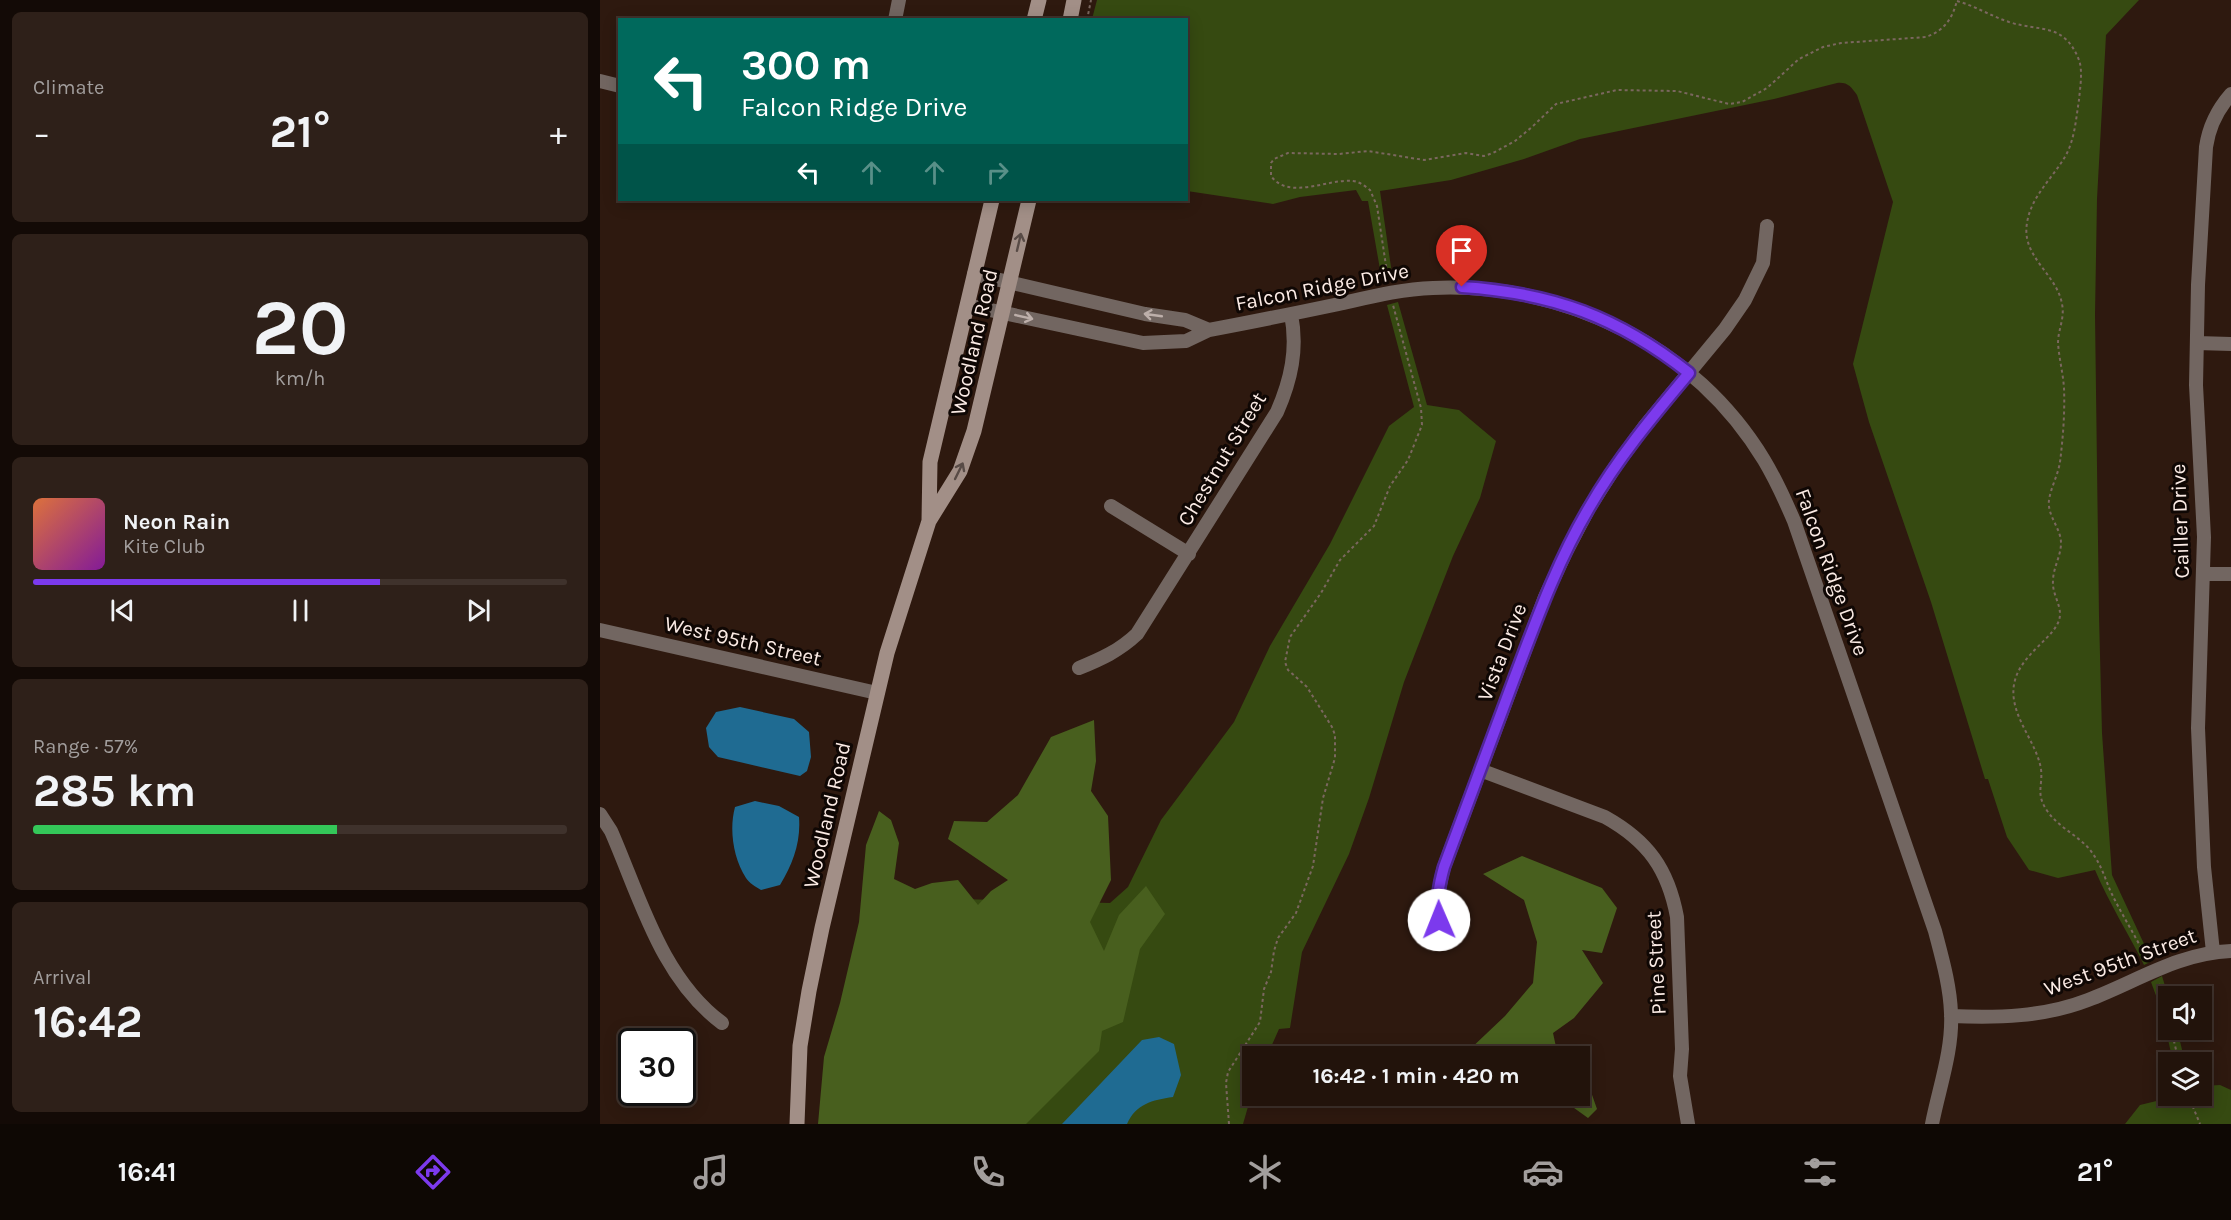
<!DOCTYPE html>
<meta charset="utf-8">
<style>
body{margin:0;font-family:Karla,sans-serif;background:#2e2019;color:#f1f3f6;height:100vh;display:flex;flex-direction:column;font-size:22px;white-space:nowrap}
*{box-sizing:border-box;margin:0}
p{font-size:20px;color:#a29e9d}
.icon{flex:none;width:33px;height:33px;fill:none;stroke:currentColor;stroke-width:2;stroke-linecap:round;stroke-linejoin:round}
.map{position:relative;flex:1;overflow:hidden}
.side{display:flex;flex-direction:column;gap:12px;padding:12px;background:#130a06;width:600px}
.side>*{flex:none}
.hud{position:absolute;left:18px;top:18px;width:570px;height:183px;border-radius:0px;box-shadow:0 3px 15px #0003,0 0 0 2px #3f322c;background:#00695c;color:#fff;overflow:hidden}
.controls{position:absolute;left:1558px;top:986px;display:grid;gap:12px}
.controls a{display:grid;place-items:center;width:54px;height:54px;border-radius:0px;background:#22130b;box-shadow:0 3px 15px #0003,0 0 0 2px #3f322c;font-size:30px}
.speed{position:absolute;left:18px;top:1028px;display:flex;gap:12px;font-size:30px;font-weight:700;text-align:center}
.speed>*{display:grid;place-content:center;width:78px;height:78px;border-radius:50%;background:#22130b;box-shadow:0 3px 15px #0003,0 0 0 2px #3f322c;line-height:1}
.speed .limit{border:3px solid #111;border-radius:9px;background:#fff;color:#111}
.pin{position:absolute;display:grid;place-items:center;width:51px;height:51px;color:#fff;margin:-62px -26px;border-radius:50% 50% 50% 0;rotate:-45deg;box-shadow:0 0 6px #0007}
.pin .icon{rotate:45deg}
.me{position:absolute;width:66px;margin:-33px;rotate:359deg;stroke-linejoin:round;filter:drop-shadow(0 0 4px #0008)}
.turn{display:flex;align-items:center;gap:21px;height:126px;padding:0 24px;font-size:27px}
.turn .icon{width:78px;height:78px;stroke-width:2.5}
.turn b{display:block;font-size:42px;line-height:51px}
.lanes{display:flex;align-items:center;height:57px;padding:0 24px;background:#0003;justify-content:center;gap:30px;direction:ltr}
.lanes .off{opacity:.35}
.big{font-size:45px;font-weight:700;line-height:1.1}
.side .tile{flex:1;display:flex;flex-direction:column;justify-content:center;gap:9px;min-width:0;padding:0 21px;border-radius:9px;background:#2e2019}
.side .dial{align-items:center;gap:0}
.dial b{font-size:78px;line-height:1}
.song{display:flex;align-items:center;gap:18px}
.cover{width:72px;height:72px;border-radius:9px;background:linear-gradient(135deg,hsl(20 70% 55%),hsl(290 70% 35%))}
.played{height:6px;border-radius:3px;background:linear-gradient(90deg,#7c3aed 65%,#3f322c 65%)}
.keys{display:flex;justify-content:space-around;direction:ltr}
.heat{display:flex;justify-content:space-between;align-items:center;font-size:33px;direction:ltr}
.charge{height:9px;border-radius:4px;background:linear-gradient(90deg,#34c759 57%,#3f322c 0)}
.trip{position:absolute;left:642px;top:1046px;width:348px;height:60px;border-radius:0px;background:#22130b;box-shadow:0 3px 15px #0003,0 0 0 2px #3f322c;font-weight:700;line-height:60px;text-align:center}
.dock{display:flex;height:96px;justify-content:space-around;align-items:center;background:#0e0804;color:#a29e9d}
.dock .icon{width:42px;height:42px}
.dock .current{color:#7c3aed}
.dock b{font-size:27px;color:#f1f3f6}
main{display:flex;flex:1;min-height:0}
.map>svg:first-child{display:block}
.green{fill:#364a11}
.forest{fill:#485f1e}
.water{fill:#1f6b92}
.lines{fill:none;stroke-linecap:round;stroke-linejoin:round}
.path{stroke:#7b675f;stroke-width:2;stroke-dasharray:3 3;stroke-linecap:butt}
.street{stroke:#726661;stroke-width:14}
.secondary{stroke:#a28f87;stroke-width:15}
.oneway{stroke:#584b46}
.oneway2{stroke:#bdafaa}
.route-casing{stroke:#51269a;stroke-width:15}
.route{stroke:#7c3aed;stroke-width:10}
.labels{text-anchor:middle;stroke-width:6;stroke-linejoin:round;paint-order:stroke}
.street-label{font-size:21px;fill:#fbebe5;stroke:#0f0704}
</style>
<main>
<section class="side">
<div class="tile"><p>Climate</p>
<div class="heat"><a>−</a><b class="big">21°</b><a>+</a></div>
</div>
<div class="tile dial"><b>20</b><p>km/h</p></div>
<div class="tile">
<div class="song"><i class="cover"></i><div><b>Neon Rain</b><p>Kite Club</p></div></div>
<div class="played"></div>
<div class="keys"><svg class="icon" aria-label="previous" viewBox="0 0 24 24"><path d="M18 5L8 12l10 7zM5 5v14"/></svg><svg class="icon" aria-label="pause" viewBox="0 0 24 24"><path d="M8 5v14M16 5v14"/></svg><svg class="icon" aria-label="next" viewBox="0 0 24 24"><path d="M6 5l10 7-10 7zM19 5v14"/></svg></div>
</div>
<div class="tile"><p>Range · 57%</p><b class="big">285 km</b><div class="charge"></div></div>
<div class="tile"><p>Arrival</p><b class="big">16:42</b></div>
</section>
<div class="map">
<svg width="1631" height="1124" viewBox="0 0 1631 1124">
<rect width="100%" height="100%" fill="#2e190f"/>
<path class="green" d="M497,0h1042l-33,35 -9,164 -2,116 4,301 3,117 10,142 40,86 -8,4c-16,-32 -35,-62 -49,-95l-37,8 -29,-8 -22,-33 -19,-58h-3l-54,-177 -62,-180 -16,-58 40,-162 -36,-107c-6,-8 -9,-13 -20,-12l-63,16 -194,40 -56,20 -73,21 -71,11 12,83 -11,1 -13,-74h-6l-6,-11 -56,7 -27,7 -86,-13 -1,-171 -94,-1z
M798,302l29,103 32,5 37,31 -16,57 -27,58 -49,126 -35,116 -20,56 -47,98 -12,76 -11,1 -12,27h-15v37l-9,31h-402l37,-227 232,6 18,-16 33,-67 73,-98 36,-76 60,-102 59,-118 25,-19 -27,-102z
M1562,976l7,23v30h8l8,33h-12l-11,-50 -11,-30z
M1620,1085l11,5v34h-106l15,-19 41,-10h21v-9z"/>
<path class="forest" d="M494,720l2,41 -5,30 17,25 3,64 -21,42 14,29 15,-36 27,-29 19,28 -25,35 -17,73 -21,9 -3,20 -73,73h-208l6,-67 16,-54 19,-81 7,-77 13,-34 12,9 8,23 -5,36 21,10 17,-6 26,-3 20,25 13,-14 17,-11 -60,-41 6,-18 33,1 31,-27 33,-58z
M922,856l80,32 15,20 -15,45 -20,-3 21,33 -29,35 -21,15 5,23h-82l-9,-4 38,-36 28,-33 4,-41 -13,-42 -41,-26z
M980,1067l3,2 14,40 -9,9 -32,-23h24z"/>
<path class="water" d="M140,707l54,12 15,13 2,25 -4,14 -7,5 -82,-19 -9,-10 -3,-19 10,-16z
M155,801l24,5 20,11c2,25 -6,47 -19,68l-19,5c-5,-3 -12,-7 -15,-12 -13,-20 -17,-49 -11,-71z
M559,1037l15,7 7,31 -8,22c-21,3 -37,7 -46,27h-65l80,-84z"/>
<g class="lines">
<path class="path" d="M1357,1c18,5 34,15 52,21 31,10 55,0 70,38 4,11 1,28 0,40 -3,18 -4,38 -13,55 -13,23 -35,41 -39,68 -6,34 30,51 35,81 3,14 -4,26 -4,39 1,15 5,30 6,45 1,24 -1,50 -4,74 -2,13 -9,25 -11,38 -2,16 12,28 12,43 0,13 -8,25 -8,38 -1,12 7,22 7,33 0,26 -53,42 -46,86 4,25 23,45 27,69 2,18 -6,25 7,43 12,17 34,25 45,42 8,11 12,24 17,36 11,24 26,46 37,70
M487,20l4,-20
M788,279l-11,-73 -7,-16c-5,-4 -10,-8 -17,-9 -24,-3 -64,20 -82,-5v-13l3,-4 14,-6 51,1 29,-3 56,9 42,-7 18,3 9,-3 22,-12 17,-14 24,-23 61,-14 60,1 52,13 13,-2 25,-14 32,-29 24,-12 18,-4 85,-6c18,-6 27,-19 31,-37
M1559,984l10,37
M1571,1029l8,33
M1588,1095l12,29
M629,1124l-3,-41 2,-11 32,-50 4,-33 7,-17 3,-21 4,-13 18,-25 17,-47 10,-68 12,-40v-23l-3,-8 -25,-40 -19,-17 -3,-8 5,-25 31,-44 19,-33 34,-34 16,-40 18,-26 14,-35 -1,-17 -28,-103"/>
<path class="street" d="M295,20l4,-20
M0,81l20,5
M374,274l171,40 40,6 24,10
M367,305l176,38 43,-2 23,-11c43,-8 87,-17 130,-26 31,-7 62,-15 94,-16 132,-6 262,58 331,172 12,20 21,40 30,61l141,410c7,27 15,54 16,82 2,37 -12,75 -19,111
M1597,343l34,1
M511,506l78,48
M1604,574h27
M0,630l277,63
M479,668c22,-9 40,-17 58,-34l140,-222c14,-32 21,-63 14,-98
M880,770l125,47c43,24 63,52 72,100l5,132 -2,27 8,48
M0,814l11,17c29,66 50,147 111,192
M841,934c-4,-26 -4,-42 3,-67l101,-270 21,-45 23,-44 26,-41 29,-40 81,-98 20,-29 18,-37 4,-37
M1613,952l-9,-85 -6,-139 6,-191 -8,-152 2,-100 8,-138c3,-21 11,-37 25,-53
M1351,1016c47,2 93,1 137,-16 48,-18 90,-47 143,-49"/>
<path class="secondary" d="M434,20l5,-20
M470,20l4,-20
M329,521l1,-59 62,-262
M197,1124l3,-78 9,-55 13,-63 65,-275 42,-132 31,-50 14,-40 55,-231"/>
</g>
<defs><path id="oneway-shaft" d="M-6 0H5M1.5-3L5.5 0L1.5 3" fill="none" stroke-width="1.6" stroke-linecap="round" stroke-linejoin="round" transform="scale(1.5)"/></defs>
<g class="oneway">
<use href="#oneway-shaft" transform="translate(419 242) rotate(-77)"/>
<use href="#oneway-shaft" transform="translate(359 471) rotate(-64)"/>
</g>
<g class="oneway2">
<use href="#oneway-shaft" transform="translate(553 315) rotate(-172)"/>
<use href="#oneway-shaft" transform="translate(424 317) rotate(13)"/>
</g>
<g class="lines">
<g class="route-casing">
<path id="route" d="M839,920c-3,-19 0,-35 5,-53 23,-63 47,-125 70,-188 22,-58 43,-117 75,-171 28,-49 64,-92 100,-135 -71,-56 -136,-80 -227,-86"/>
</g>
<use href="#route" class="route"/>
</g>
<g class="labels">
<g class="street-label">
<text transform="translate(722 287) rotate(-11)" y="7">Falcon Ridge Drive</text>
<text transform="translate(374 342) rotate(-77)" y="7">Woodland Road</text>
<text transform="translate(622 459) rotate(-59)" y="7">Chestnut Street</text>
<text transform="translate(1580 521) rotate(-92)" y="7">Cailler Drive</text>
<text transform="translate(1232 572) rotate(70)" y="7">Falcon Ridge Drive</text>
<text transform="translate(143 641) rotate(13)" y="7">West 95th Street</text>
<text transform="translate(902 652) rotate(-69)" y="7">Vista Drive</text>
<text transform="translate(227 815) rotate(-77)" y="7">Woodland Road</text>
<text transform="translate(1520 962) rotate(-20)" y="7">West 95th Street</text>
<text transform="translate(1056 963) rotate(-93)" y="7">Pine Street</text>
</g>
</g>
</svg>
<div class="controls">
<a><svg class="icon" aria-label="sound" viewBox="0 0 24 24"><path d="M4 9h4l5-4v14l-5-4H4zM17 9q2 3 0 6"/></svg></a>
<a><svg class="icon" aria-label="layers" viewBox="0 0 24 24"><path d="M12 4l9 5-9 5-9-5zM3 14l9 5 9-5"/></svg></a>
</div>
<div class="speed"><div class="limit">30</div></div>
<div class="pin" style="left:862px;top:287px;background:#d93025"><svg class="icon" aria-label="arrive" viewBox="0 0 24 24"><path d="M6 21V4h12l-3 4 3 4H6"/></svg></div>
<svg class="me" style="left:839px;top:920px" viewBox="-20 -20 40 40"><circle r="19" fill="#fff"/><path d="M0-13L10 11 0 6-10 11z" fill="#7c3aed"/></svg>
<div class="trip">16:42 · 1 min · 420 m</div>
<div class="hud">
<div class="turn"><svg class="icon" aria-label="left" viewBox="0 0 24 24"><path d="M17 20v-9H6M10 6l-5 5 5 5"/></svg><div><b>300 m</b>Falcon Ridge Drive</div></div>
<div class="lanes"><svg class="icon" aria-label="left" viewBox="0 0 24 24"><path d="M17 20v-9H6M10 6l-5 5 5 5"/></svg><svg class="icon off" aria-label="ahead" viewBox="0 0 24 24"><path d="M12 20V5M6 11l6-6 6 6"/></svg><svg class="icon off" aria-label="ahead" viewBox="0 0 24 24"><path d="M12 20V5M6 11l6-6 6 6"/></svg><svg class="icon off" aria-label="right" viewBox="0 0 24 24"><path d="M7 20v-9h11M14 6l5 5-5 5"/></svg></div>
</div>
</div>
</main>
<nav class="dock">
<b>16:41</b>
<svg class="icon current" aria-label="directions" viewBox="0 0 24 24"><path d="M12 3l9 9-9 9-9-9zM9 14v-3h6M13 9l2 2-2 2"/></svg>
<svg class="icon" aria-label="music" viewBox="0 0 24 24"><path d="M9 18V5l10-2v13"/><circle cx="6" cy="18" r="3"/><circle cx="16" cy="16" r="3"/></svg>
<svg class="icon" aria-label="phone" viewBox="0 0 24 24"><path d="M5 4h4l2 5-3 2q2 4 5 5l2-3 5 2v4C11 20 4 13 5 4z"/></svg>
<svg class="icon" aria-label="climate" viewBox="0 0 24 24"><path d="M12 3v18M4 7l16 10M4 17L20 7"/></svg>
<svg class="icon" aria-label="car" viewBox="0 0 24 24"><path d="M5 17H2v-5l4-1 3-4h7l3 4 3 1v5h-3M9 17h6M6 11h13"/><circle cx="7" cy="17" r="2"/><circle cx="17" cy="17" r="2"/></svg>
<svg class="icon" aria-label="filters" viewBox="0 0 24 24"><path d="M4 7h16M4 17h16"/><circle cx="9" cy="7" r="2"/><circle cx="15" cy="17" r="2"/></svg>
<b>21°</b>
</nav>
